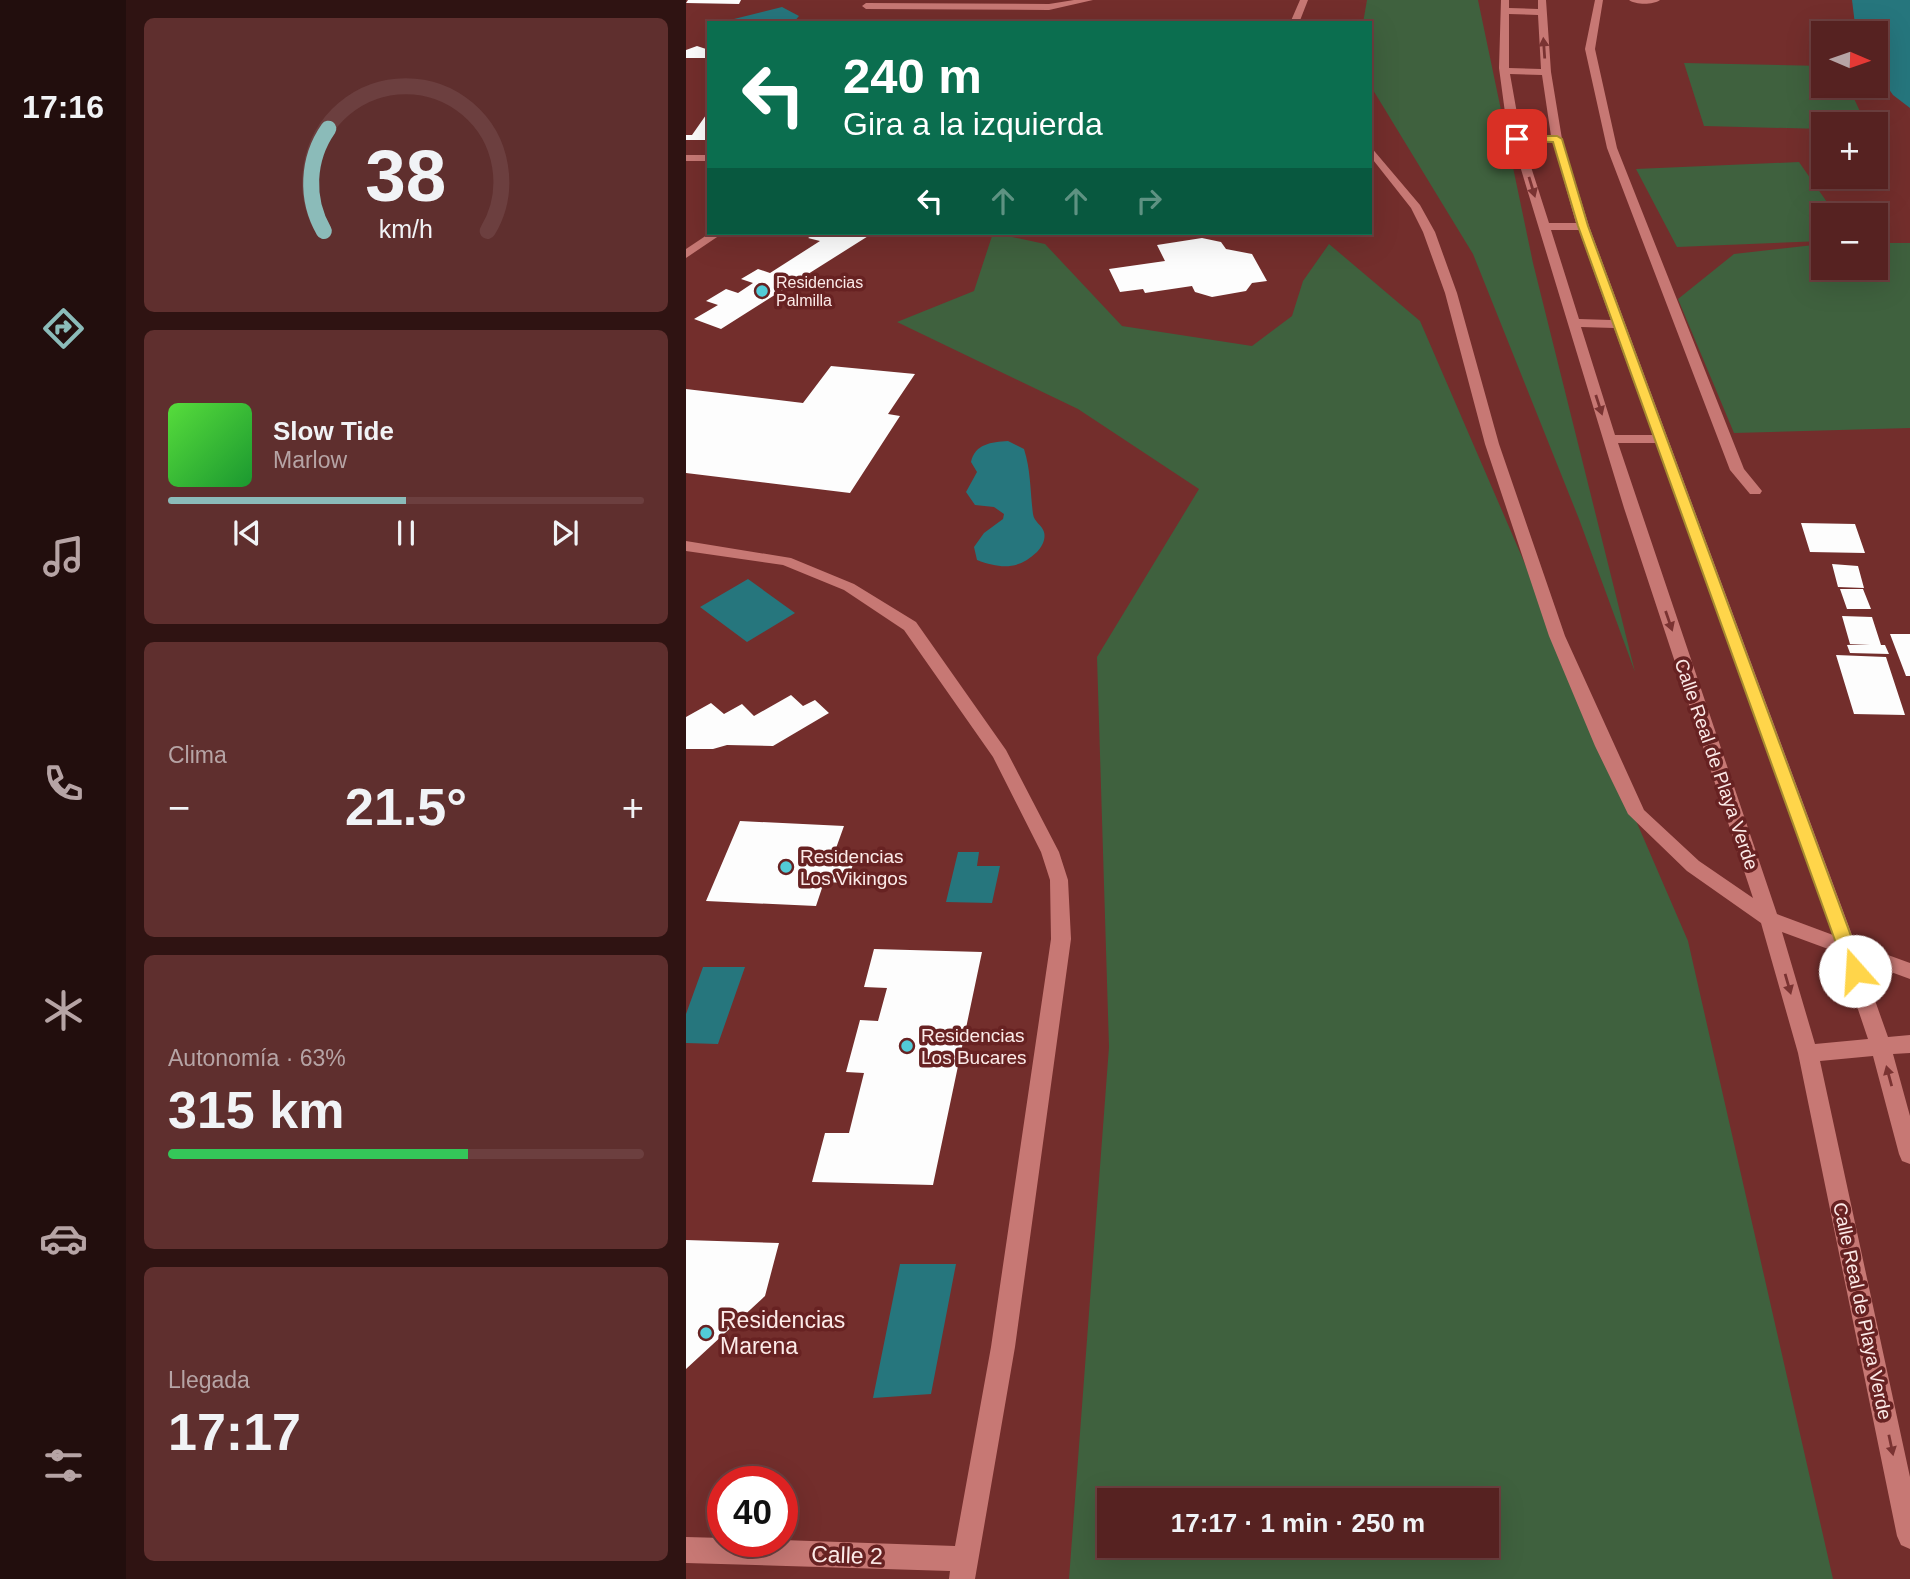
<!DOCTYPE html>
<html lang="es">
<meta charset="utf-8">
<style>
body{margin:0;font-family:Helvetica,sans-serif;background:#5f2f2e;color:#f1f3f6;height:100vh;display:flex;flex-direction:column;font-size:26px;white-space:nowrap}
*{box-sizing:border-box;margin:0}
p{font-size:23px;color:#b6a4a5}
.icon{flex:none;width:38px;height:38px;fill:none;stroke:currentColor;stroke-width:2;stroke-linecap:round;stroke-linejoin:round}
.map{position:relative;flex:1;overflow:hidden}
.details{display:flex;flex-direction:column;gap:18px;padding:18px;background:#2f1312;width:560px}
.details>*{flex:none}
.banner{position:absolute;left:21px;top:21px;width:665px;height:214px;border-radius:0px;box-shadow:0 7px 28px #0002,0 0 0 2px #6c3f3f;background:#0b6e4f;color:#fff;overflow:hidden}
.needle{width:46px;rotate:92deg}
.fabs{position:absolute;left:1125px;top:21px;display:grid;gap:14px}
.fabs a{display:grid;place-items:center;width:77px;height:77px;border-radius:0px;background:#562221;box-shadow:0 7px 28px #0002,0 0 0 2px #6c3f3f;font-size:35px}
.speed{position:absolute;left:21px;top:1466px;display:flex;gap:14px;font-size:35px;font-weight:700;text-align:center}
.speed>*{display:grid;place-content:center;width:91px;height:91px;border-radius:50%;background:#562221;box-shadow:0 7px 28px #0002,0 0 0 2px #6c3f3f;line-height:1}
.speed .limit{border:10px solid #d22;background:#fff;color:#111}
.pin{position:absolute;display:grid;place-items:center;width:60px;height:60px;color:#fff;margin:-30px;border-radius:14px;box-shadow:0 4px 10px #0006}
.me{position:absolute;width:77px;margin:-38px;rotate:341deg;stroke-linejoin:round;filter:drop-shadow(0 0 5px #0008)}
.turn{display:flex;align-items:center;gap:24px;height:147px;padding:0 21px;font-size:32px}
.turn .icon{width:91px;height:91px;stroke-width:2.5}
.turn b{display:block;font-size:49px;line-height:60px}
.lanes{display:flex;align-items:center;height:66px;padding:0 21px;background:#0003;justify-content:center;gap:35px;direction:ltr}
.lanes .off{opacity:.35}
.big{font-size:52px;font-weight:700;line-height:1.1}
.details .widget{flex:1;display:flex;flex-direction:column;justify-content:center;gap:10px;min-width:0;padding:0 24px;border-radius:10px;background:#5f2f2e}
.details .dial{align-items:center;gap:0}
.dial svg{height:182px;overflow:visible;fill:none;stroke:#6c3f3f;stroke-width:7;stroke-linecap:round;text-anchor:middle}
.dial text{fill:#f1f3f6;stroke:none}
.song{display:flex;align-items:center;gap:21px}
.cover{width:84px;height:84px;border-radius:10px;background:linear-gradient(135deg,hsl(110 70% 55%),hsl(130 70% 35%))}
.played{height:7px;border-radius:4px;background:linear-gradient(90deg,#8bbbb9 50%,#6c3f3f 50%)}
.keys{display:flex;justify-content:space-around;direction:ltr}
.heat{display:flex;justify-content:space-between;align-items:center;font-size:38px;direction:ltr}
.charge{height:10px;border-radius:5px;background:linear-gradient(90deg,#34c759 63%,#6c3f3f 0)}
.trip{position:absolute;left:411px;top:1488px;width:402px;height:70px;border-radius:0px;background:#562221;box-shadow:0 7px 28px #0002,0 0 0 2px #6c3f3f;font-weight:700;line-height:70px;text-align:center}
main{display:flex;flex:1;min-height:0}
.dock{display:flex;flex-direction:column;width:126px;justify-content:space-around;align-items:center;background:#220e0d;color:#b6a4a5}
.dock .icon{width:49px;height:49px}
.dock .active{color:#8bbbb9}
.dock b{font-size:32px;color:#f1f3f6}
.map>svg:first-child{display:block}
.green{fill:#3f613e;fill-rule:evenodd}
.water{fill:#26767d}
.building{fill:#fdfdfd}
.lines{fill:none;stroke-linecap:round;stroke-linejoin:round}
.minor{fill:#c77874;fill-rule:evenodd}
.oneway{fill:#7a3332}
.route{fill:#ffd54a;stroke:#a68a30;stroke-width:2}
.poi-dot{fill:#52cbd7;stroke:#672222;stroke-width:2.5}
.labels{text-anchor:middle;stroke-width:7;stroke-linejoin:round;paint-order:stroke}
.far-poi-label{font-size:16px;fill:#fceae8;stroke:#672222;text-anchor:start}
.street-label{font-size:19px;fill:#fceae8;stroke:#672222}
.poi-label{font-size:19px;fill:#fceae8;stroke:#672222;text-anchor:start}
.near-poi-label{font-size:23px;fill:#fceae8;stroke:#672222;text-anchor:start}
.near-street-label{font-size:23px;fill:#fceae8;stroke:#672222}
</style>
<main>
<nav class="dock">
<b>17:16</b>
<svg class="icon active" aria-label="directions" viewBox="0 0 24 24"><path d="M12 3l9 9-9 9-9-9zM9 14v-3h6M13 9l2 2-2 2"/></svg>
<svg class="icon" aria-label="music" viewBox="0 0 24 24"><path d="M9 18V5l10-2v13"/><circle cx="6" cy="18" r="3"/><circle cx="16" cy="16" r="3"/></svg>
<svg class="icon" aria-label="phone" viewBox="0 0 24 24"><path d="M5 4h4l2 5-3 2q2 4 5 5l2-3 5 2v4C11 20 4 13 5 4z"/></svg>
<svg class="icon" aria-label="climate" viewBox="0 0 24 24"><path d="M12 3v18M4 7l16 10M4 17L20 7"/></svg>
<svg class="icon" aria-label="car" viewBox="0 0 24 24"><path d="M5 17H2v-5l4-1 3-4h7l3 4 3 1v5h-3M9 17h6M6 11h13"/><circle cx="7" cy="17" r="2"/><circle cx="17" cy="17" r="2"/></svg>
<svg class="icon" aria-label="filters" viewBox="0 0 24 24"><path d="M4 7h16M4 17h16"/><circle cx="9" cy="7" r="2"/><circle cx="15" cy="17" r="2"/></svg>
</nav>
<section class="details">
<div class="widget dial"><svg viewBox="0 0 100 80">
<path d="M14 69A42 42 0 1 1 86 69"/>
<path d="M14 69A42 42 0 0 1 16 24" stroke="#8bbbb9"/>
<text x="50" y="56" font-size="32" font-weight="700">38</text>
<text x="50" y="72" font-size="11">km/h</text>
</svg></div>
<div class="widget">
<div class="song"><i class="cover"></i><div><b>Slow Tide</b><p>Marlow</p></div></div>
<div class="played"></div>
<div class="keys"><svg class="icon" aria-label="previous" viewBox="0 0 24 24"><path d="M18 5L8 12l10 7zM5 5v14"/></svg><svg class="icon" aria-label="pause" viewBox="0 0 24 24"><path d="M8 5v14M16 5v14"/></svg><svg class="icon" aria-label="next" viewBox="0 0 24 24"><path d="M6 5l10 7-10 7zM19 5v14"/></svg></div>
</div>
<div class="widget"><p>Clima</p>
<div class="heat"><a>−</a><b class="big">21.5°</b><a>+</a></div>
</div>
<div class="widget"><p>Autonomía · 63%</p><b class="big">315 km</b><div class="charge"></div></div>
<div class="widget"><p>Llegada</p><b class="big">17:17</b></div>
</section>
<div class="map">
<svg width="1224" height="1579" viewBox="0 0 1224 1579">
<rect width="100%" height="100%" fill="#732e2c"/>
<path class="green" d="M681,0h111l55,263 102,409 -56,-153 -106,-265 -103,-169v-62h-7z
M998,63l139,3 1,20h24l18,38h-42l-1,5 -119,-3z
M1113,162l37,53h-12l-1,26 -146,6 -41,-78z
M307,233l52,11 77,82 130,20 40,-30 11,-35 26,-37 91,77 268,620 145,638h-764l40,-532 -12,-390 102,-168 -121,-80 -181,-87 77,-31zM424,1500h378v45h-378z
M1190,243h34v185l-176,5 -56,-134 56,-45 89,-10 1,24h52z"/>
<path class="water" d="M1166,0h58v108l-17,-13 -17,-24v-38h-20z
M96,7l17,9 -6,7h-53l-6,-4z
M322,441l16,8c7,22 6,42 9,65 1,8 9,11 11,18 2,7 -2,15 -7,20 -19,18 -36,17 -60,8l-3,-13 10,-14 19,-14 1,-5 -10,-7 -19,-2 -9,-13 11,-20 -6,-10c4,-18 20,-20 37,-21z
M62,579l47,34 -48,29 -47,-35z
M272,852h21l-2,14h23l-8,37 -46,-1z
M17,967h42l-27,77 -32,-1v-29z
M214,1264h56l-25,130 -58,4z"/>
<path class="building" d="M2,0h53l-2,4 -53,-1z
M314,19h31l-2,4h-30z
M11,46l12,4v8h-23v-8z
M20,115h3v25h-23v-5h6z
M130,233h57l-152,96 -27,-10 24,-14 -12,-4 20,-12 12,4 15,-10 -12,-4 17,-10 12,4 50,-32 -12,-3z
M516,238l19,4 5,7 26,5 15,27 -15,2 -6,8 -34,6 -17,-5 -3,-6 -47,7 -2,-4 -23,3 -11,-23 56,-8 -8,-16z
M145,366l84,8 -27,40 12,2 -50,77 -164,-20v-84l117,14z
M1115,523l54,1 10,29 -55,-1z
M1146,564l26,2 6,22 -26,-1z
M1154,589h23l8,20h-24z
M1156,616l30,1 9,28h4l4,9 -39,-1 -3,-8 23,-1h-20z
M1204,634h20v42h-4z
M1150,655l50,2 19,58 -51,-1z
M105,695l12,11 12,-6 14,13 -56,33 -46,-1 -14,4h-27v-32l25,-14 13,11 18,-10 12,12z
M54,821l104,5 -9,25 22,1 -10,31 -23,-1 -8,24 -110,-5z
M188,949l108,3 -49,233 -121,-3 13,-49h24l15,-60 -18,-1 14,-52 18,1 9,-33 -23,-1z
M0,1240l93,3 -14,53 -79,73z"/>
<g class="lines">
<path class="minor" d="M388,0h19l-44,10 -183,-1 -4,-3 4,-3 183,1z
M614,0h8l-9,23h-9z
M815,0h8v8l29,1v-9h8l5,72 11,67 27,87 266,717 55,20v16l-49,-18 27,76 22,-2v18l-17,1 17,62v48l-8,-3 -3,-7 -26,-98 -53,5 90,416v72l-9,-4 -4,-9 -99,-483 -37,-130 -74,-52 -59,-57 -33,-68 -46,-110 -64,-192 -40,-151 -22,-61 -12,-24 -41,-52v-10l50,59 15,27 22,61 42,151 66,192 79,174 55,51 54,37 -129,-390 -118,-388 -7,-52zM823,14l29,1 3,54 -32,-1zM824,74l32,1 9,61h-30zM837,142h30l23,81h-27zM865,230h28l32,90 -32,-1zM895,327l33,1 39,107h-38zM932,443h38l177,492 -56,-21zM1096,932l57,21 29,86 -53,5z
M909,0h8l-8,49 22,99 127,321 18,22 -2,3h-10l-20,-24 -123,-322 -22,-99z
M943,0h31c-7,5 -24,5 -31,0z
M0,155h23v6h-23z
M24,233h13l-37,25v-9z
M0,541l105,17 63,26 62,38 90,128 53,102 9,28 3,59 -56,408 -40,232h-26l1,-8 -264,-8v-26l37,1v4l59,-2 173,6 36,-199 60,-408 -1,-59 -9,-28 -48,-95 -89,-127 -60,-40 -61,-25 -97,-14z"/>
</g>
<defs><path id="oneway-solid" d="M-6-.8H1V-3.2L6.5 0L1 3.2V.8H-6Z" transform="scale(1.75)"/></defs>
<g class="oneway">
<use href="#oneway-solid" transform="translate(858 48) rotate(-94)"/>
<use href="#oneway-solid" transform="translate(846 187) rotate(73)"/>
<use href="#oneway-solid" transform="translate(913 405) rotate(72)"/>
<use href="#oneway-solid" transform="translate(983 621) rotate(71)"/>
<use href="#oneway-solid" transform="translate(1102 984) rotate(74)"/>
<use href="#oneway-solid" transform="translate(1203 1076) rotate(-105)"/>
<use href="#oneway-solid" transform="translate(1205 1445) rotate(78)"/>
</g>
<path class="route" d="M831,136h40l5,3 26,87 276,745 -3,5 -6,2 -9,-7 -268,-745 -25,-84 -39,-1z"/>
<g class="poi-dot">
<circle cx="76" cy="291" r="7"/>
<circle cx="100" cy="867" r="7"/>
<circle cx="221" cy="1046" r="7"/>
<circle cx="20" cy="1333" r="7"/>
</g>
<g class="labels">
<g class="far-poi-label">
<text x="90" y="288">Residencias<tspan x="90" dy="18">Palmilla</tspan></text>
</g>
<g class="street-label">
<text transform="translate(1031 764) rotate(71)" y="7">Calle Real de Playa Verde</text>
<text transform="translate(1177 1311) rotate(78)" y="7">Calle Real de Playa Verde</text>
</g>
<g class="poi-label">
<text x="114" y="863">Residencias<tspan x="114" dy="22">Los Vikingos</tspan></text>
<text x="235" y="1042">Residencias<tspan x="235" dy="22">Los Bucares</tspan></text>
</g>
<g class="near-poi-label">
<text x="34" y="1328">Residencias<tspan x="34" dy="26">Marena</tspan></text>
</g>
<g class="near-street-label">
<text transform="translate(161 1555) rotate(2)" y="8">Calle 2</text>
</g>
</g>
</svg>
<div class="fabs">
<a><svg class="needle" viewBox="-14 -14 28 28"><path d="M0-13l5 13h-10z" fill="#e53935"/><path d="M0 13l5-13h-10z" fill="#b6a4a5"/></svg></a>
<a>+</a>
<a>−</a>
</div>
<div class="speed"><div class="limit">40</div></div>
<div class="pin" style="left:831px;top:139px;background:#d93025"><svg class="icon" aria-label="arrive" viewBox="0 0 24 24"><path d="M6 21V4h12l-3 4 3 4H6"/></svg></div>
<svg class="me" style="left:1169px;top:971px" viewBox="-20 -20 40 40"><circle r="19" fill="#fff"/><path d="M0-13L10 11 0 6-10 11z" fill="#ffd54a"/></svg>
<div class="trip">17:17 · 1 min · 250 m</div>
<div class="banner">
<div class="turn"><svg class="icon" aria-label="left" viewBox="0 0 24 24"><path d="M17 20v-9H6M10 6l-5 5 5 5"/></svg><div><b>240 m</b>Gira a la izquierda</div></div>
<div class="lanes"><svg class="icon" aria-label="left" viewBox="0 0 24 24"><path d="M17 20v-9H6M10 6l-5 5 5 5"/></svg><svg class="icon off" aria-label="ahead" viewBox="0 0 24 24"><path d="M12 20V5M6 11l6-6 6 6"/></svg><svg class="icon off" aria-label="ahead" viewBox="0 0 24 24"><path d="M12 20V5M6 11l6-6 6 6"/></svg><svg class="icon off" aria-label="right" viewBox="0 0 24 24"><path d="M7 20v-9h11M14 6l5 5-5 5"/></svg></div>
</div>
</div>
</main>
